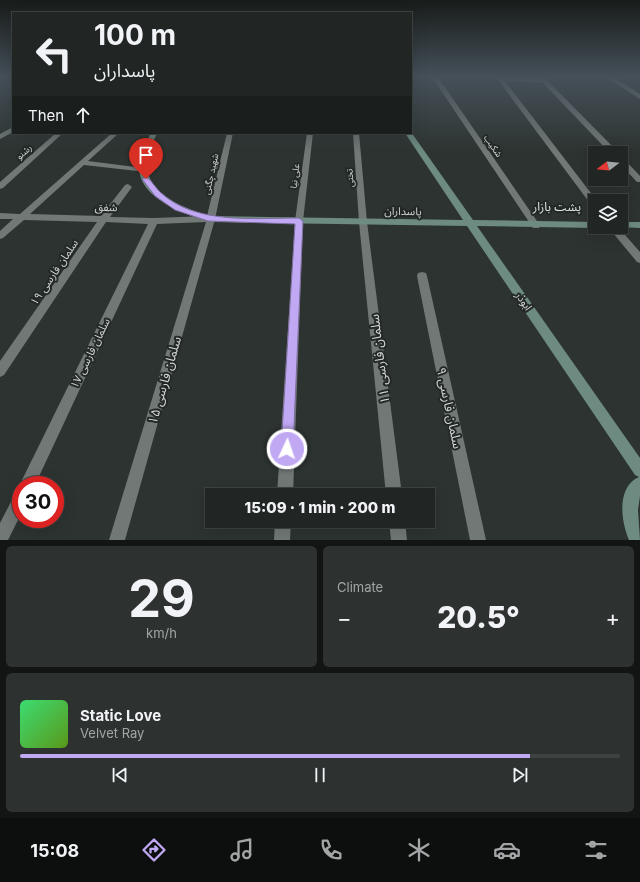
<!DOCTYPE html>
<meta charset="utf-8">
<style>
body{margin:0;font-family:Inter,"Noto Sans Arabic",sans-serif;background:#2d3231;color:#f1f3f6;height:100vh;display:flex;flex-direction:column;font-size:15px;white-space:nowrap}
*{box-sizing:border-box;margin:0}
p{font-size:13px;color:#a2a5a6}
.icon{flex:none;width:22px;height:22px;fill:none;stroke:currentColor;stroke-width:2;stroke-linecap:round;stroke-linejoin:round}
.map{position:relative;height:540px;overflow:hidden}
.details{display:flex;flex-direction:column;gap:6px;padding:6px;background:#121514;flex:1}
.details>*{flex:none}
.hud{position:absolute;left:12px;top:12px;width:400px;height:122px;border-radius:0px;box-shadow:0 4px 16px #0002,0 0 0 1px #3e4341;background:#212624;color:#f1f3f6;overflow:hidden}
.needle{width:26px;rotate:254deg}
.controls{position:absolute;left:588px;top:146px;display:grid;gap:8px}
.controls a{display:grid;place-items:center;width:40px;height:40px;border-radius:0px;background:#212624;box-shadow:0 4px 16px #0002,0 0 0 1px #3e4341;font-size:20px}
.speed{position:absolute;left:12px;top:476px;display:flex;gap:8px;font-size:20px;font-weight:700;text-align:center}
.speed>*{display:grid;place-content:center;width:52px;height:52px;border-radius:50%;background:#212624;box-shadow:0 4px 16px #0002,0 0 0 1px #3e4341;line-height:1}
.speed .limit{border:6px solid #d22;background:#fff;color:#111}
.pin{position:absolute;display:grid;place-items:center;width:34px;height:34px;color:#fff;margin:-41px -17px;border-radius:50% 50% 50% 0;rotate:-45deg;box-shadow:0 0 4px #0007}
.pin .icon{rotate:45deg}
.me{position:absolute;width:44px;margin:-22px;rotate:3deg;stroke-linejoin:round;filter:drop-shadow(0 0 3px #0008)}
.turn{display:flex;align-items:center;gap:14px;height:84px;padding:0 16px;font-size:18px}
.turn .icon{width:52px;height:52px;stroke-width:2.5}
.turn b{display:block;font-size:28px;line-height:34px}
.then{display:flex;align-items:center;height:38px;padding:0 16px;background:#0003;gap:8px;font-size:15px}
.big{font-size:30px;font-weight:800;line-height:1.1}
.details .widget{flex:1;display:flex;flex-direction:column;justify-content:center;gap:6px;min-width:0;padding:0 14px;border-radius:6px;background:#2d3231}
.details .dial{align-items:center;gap:0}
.dial b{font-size:52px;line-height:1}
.song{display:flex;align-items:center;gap:12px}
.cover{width:48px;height:48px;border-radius:6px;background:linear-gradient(135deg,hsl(140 70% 55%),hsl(90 70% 35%))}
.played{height:4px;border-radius:2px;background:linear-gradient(90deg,#c0a8f3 85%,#3e4341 85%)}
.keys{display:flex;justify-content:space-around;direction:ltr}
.heat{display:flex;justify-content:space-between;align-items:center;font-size:22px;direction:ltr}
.details .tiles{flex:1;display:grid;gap:6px;grid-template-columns:1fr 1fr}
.widget:last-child{grid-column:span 2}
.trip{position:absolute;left:205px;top:488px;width:230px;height:40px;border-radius:0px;background:#212624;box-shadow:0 4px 16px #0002,0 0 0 1px #3e4341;font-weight:800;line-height:40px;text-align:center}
.tab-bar{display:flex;height:64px;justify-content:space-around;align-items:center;background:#0d0f0e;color:#a2a5a6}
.tab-bar .icon{width:28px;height:28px}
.tab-bar .on{color:#c0a8f3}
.tab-bar b{font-size:18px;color:#f1f3f6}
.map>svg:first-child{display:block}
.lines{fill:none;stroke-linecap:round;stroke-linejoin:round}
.street{fill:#717875;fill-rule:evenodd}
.secondary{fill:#6d8b80;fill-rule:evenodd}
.route{fill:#c0a8f3;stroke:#7d6d9e}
.labels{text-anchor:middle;stroke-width:4;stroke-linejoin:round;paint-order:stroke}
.far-street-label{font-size:9px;fill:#d2d6d4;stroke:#232926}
.street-label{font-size:11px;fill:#d2d6d4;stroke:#232926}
.neighbourhood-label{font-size:12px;fill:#dee6e2;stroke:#232926}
.near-street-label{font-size:13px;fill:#d2d6d4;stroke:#232926}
</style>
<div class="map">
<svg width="640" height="540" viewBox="0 0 640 540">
<rect width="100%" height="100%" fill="#2c3330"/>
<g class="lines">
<path class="street" d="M432,77h6l101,147 1,2 -1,2h-6z
M496,77l44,2 -2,-2h6l73,74 1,2h-8l-67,-70 -38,-2 92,120h-2v6l-3,-1z
M606,77h7l27,17v5z
M13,127v5l-13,7v-5z
M56,133h7l-60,55 -3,1v-7z
M112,133h7l-31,28 55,7 4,2 -1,2 -62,-7 -54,49 71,2 24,-31 3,-1 4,3 -22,30 44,1 53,-2 20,-83h6l-18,86 -90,321h-16l97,-318 -49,2 -122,261h-14v4l-1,-4 2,-5 126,-256 -42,-2 -102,153 -4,2v-16l97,-139 -73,-2 -21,18 -3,1v-8l13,-12h-13v-6l20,1z
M307,133h6l-10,88 -10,274h-16l18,-274z
M353,133h6l8,89 35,273h-16l-27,-273z
M621,159h3l16,17v6h-3l-16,-17z
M608,227h10l22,25v11l-3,-1z
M422,272l4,1 1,3 59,264h-16l-53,-264 1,-3z
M21,489v25l-13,26h-8v-17l16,-31z
M275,521h16l-1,19h-16z
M389,521h16l2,19h-16z"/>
<path class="secondary" d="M411,132l62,88 122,2v5h3l-3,1 -118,-2 163,232v38l-2,14 2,30h-11c-8,-18 -13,-53 10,-63l-4,-2 -168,-249 -256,-4c-26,-7 -74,-24 -72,-57 1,-12 7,-22 12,-32h6c-4,10 -10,21 -10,32 0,30 41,45 64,51l252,4 -58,-87z
M621,222h19v6l-22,-1h3z"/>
</g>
<linearGradient id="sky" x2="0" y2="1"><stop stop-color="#181c1a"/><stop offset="0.5" stop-color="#455059"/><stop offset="1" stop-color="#455059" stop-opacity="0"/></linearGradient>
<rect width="640" height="153" fill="url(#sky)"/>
<path class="route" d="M146,177l2,1c4,4 8,10 12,14 35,33 95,26 139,26l4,3 -10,228 -1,5 -5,2 -5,-2 -1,-5 14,-225 -87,-3 -33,-11 -20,-14 -13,-17z"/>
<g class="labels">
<g class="far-street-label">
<text transform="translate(493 146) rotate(56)" y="3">شکیب</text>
<text transform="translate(24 152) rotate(-41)" y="3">رشنو</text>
<text transform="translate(211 174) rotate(-77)" y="3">شهید چگنی</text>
<text transform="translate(295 176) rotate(-83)" y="3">علی نیا</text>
<text transform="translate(350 178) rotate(-94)" y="3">تختی</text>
</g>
<g class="street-label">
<text transform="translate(106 207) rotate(2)" y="4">شفق</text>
<text transform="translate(403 211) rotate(1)" y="4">پاسداران</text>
<text transform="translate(54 272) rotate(-56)" y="4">سلمان فارسی ۱۹</text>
<text transform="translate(524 301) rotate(56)" y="4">ابوذر</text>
<text transform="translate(90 353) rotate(-64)" y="4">سلمان فارسی ۱۷</text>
</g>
<g class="neighbourhood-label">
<text x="557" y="211">پشت بازار</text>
</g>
<g class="near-street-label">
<text transform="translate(379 359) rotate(-97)" y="5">سلمان فارسی ۱۱</text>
<text transform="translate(164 380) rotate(-74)" y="5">سلمان فارسی ۱۵</text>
<text transform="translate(450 408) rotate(78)" y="5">سلمان فارسی ۹</text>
</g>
</g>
</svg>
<div class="controls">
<a><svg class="needle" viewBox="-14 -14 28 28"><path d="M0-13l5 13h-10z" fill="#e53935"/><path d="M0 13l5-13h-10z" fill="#a2a5a6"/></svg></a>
<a><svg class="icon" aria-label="layers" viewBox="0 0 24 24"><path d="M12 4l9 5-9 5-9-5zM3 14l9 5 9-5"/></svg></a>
</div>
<div class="speed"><div class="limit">30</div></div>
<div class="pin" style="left:146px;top:179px;background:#d93025"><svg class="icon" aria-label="arrive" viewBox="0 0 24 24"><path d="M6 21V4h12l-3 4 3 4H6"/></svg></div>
<svg class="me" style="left:287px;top:449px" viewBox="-20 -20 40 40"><circle r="17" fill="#c0a8f3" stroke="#fff" stroke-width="3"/><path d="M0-11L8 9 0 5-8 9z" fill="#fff"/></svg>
<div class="trip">15:09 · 1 min · 200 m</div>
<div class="hud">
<div class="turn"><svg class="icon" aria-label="left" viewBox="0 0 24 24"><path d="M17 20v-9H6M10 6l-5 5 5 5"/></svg><div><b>100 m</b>پاسداران</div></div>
<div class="then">Then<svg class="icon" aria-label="ahead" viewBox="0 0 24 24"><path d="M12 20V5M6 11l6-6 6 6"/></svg></div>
</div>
</div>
<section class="details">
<div class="tiles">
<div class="widget dial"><b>29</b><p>km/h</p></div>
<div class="widget"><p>Climate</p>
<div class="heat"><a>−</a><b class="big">20.5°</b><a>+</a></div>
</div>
<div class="widget">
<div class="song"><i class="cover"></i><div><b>Static Love</b><p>Velvet Ray</p></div></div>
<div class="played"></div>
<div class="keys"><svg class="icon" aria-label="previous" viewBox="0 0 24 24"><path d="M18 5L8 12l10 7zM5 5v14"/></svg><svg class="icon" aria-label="pause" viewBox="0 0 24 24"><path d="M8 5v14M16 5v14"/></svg><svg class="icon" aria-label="next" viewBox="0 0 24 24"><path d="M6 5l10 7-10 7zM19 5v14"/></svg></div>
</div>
</div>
</section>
<nav class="tab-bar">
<b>15:08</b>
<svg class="icon on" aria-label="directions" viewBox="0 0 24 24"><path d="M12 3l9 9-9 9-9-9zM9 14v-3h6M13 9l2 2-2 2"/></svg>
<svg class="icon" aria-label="music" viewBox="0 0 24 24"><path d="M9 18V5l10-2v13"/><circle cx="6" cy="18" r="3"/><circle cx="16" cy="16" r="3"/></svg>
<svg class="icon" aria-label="phone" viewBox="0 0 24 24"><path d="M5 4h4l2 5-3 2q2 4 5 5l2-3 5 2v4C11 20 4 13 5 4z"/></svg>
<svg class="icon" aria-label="climate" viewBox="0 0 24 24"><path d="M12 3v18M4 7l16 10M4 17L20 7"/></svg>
<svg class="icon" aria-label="car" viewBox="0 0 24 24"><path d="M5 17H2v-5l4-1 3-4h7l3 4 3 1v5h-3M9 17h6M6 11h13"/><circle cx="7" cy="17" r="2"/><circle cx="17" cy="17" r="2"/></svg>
<svg class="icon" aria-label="filters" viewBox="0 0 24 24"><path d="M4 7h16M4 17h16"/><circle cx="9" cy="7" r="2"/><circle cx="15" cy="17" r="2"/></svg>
</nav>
